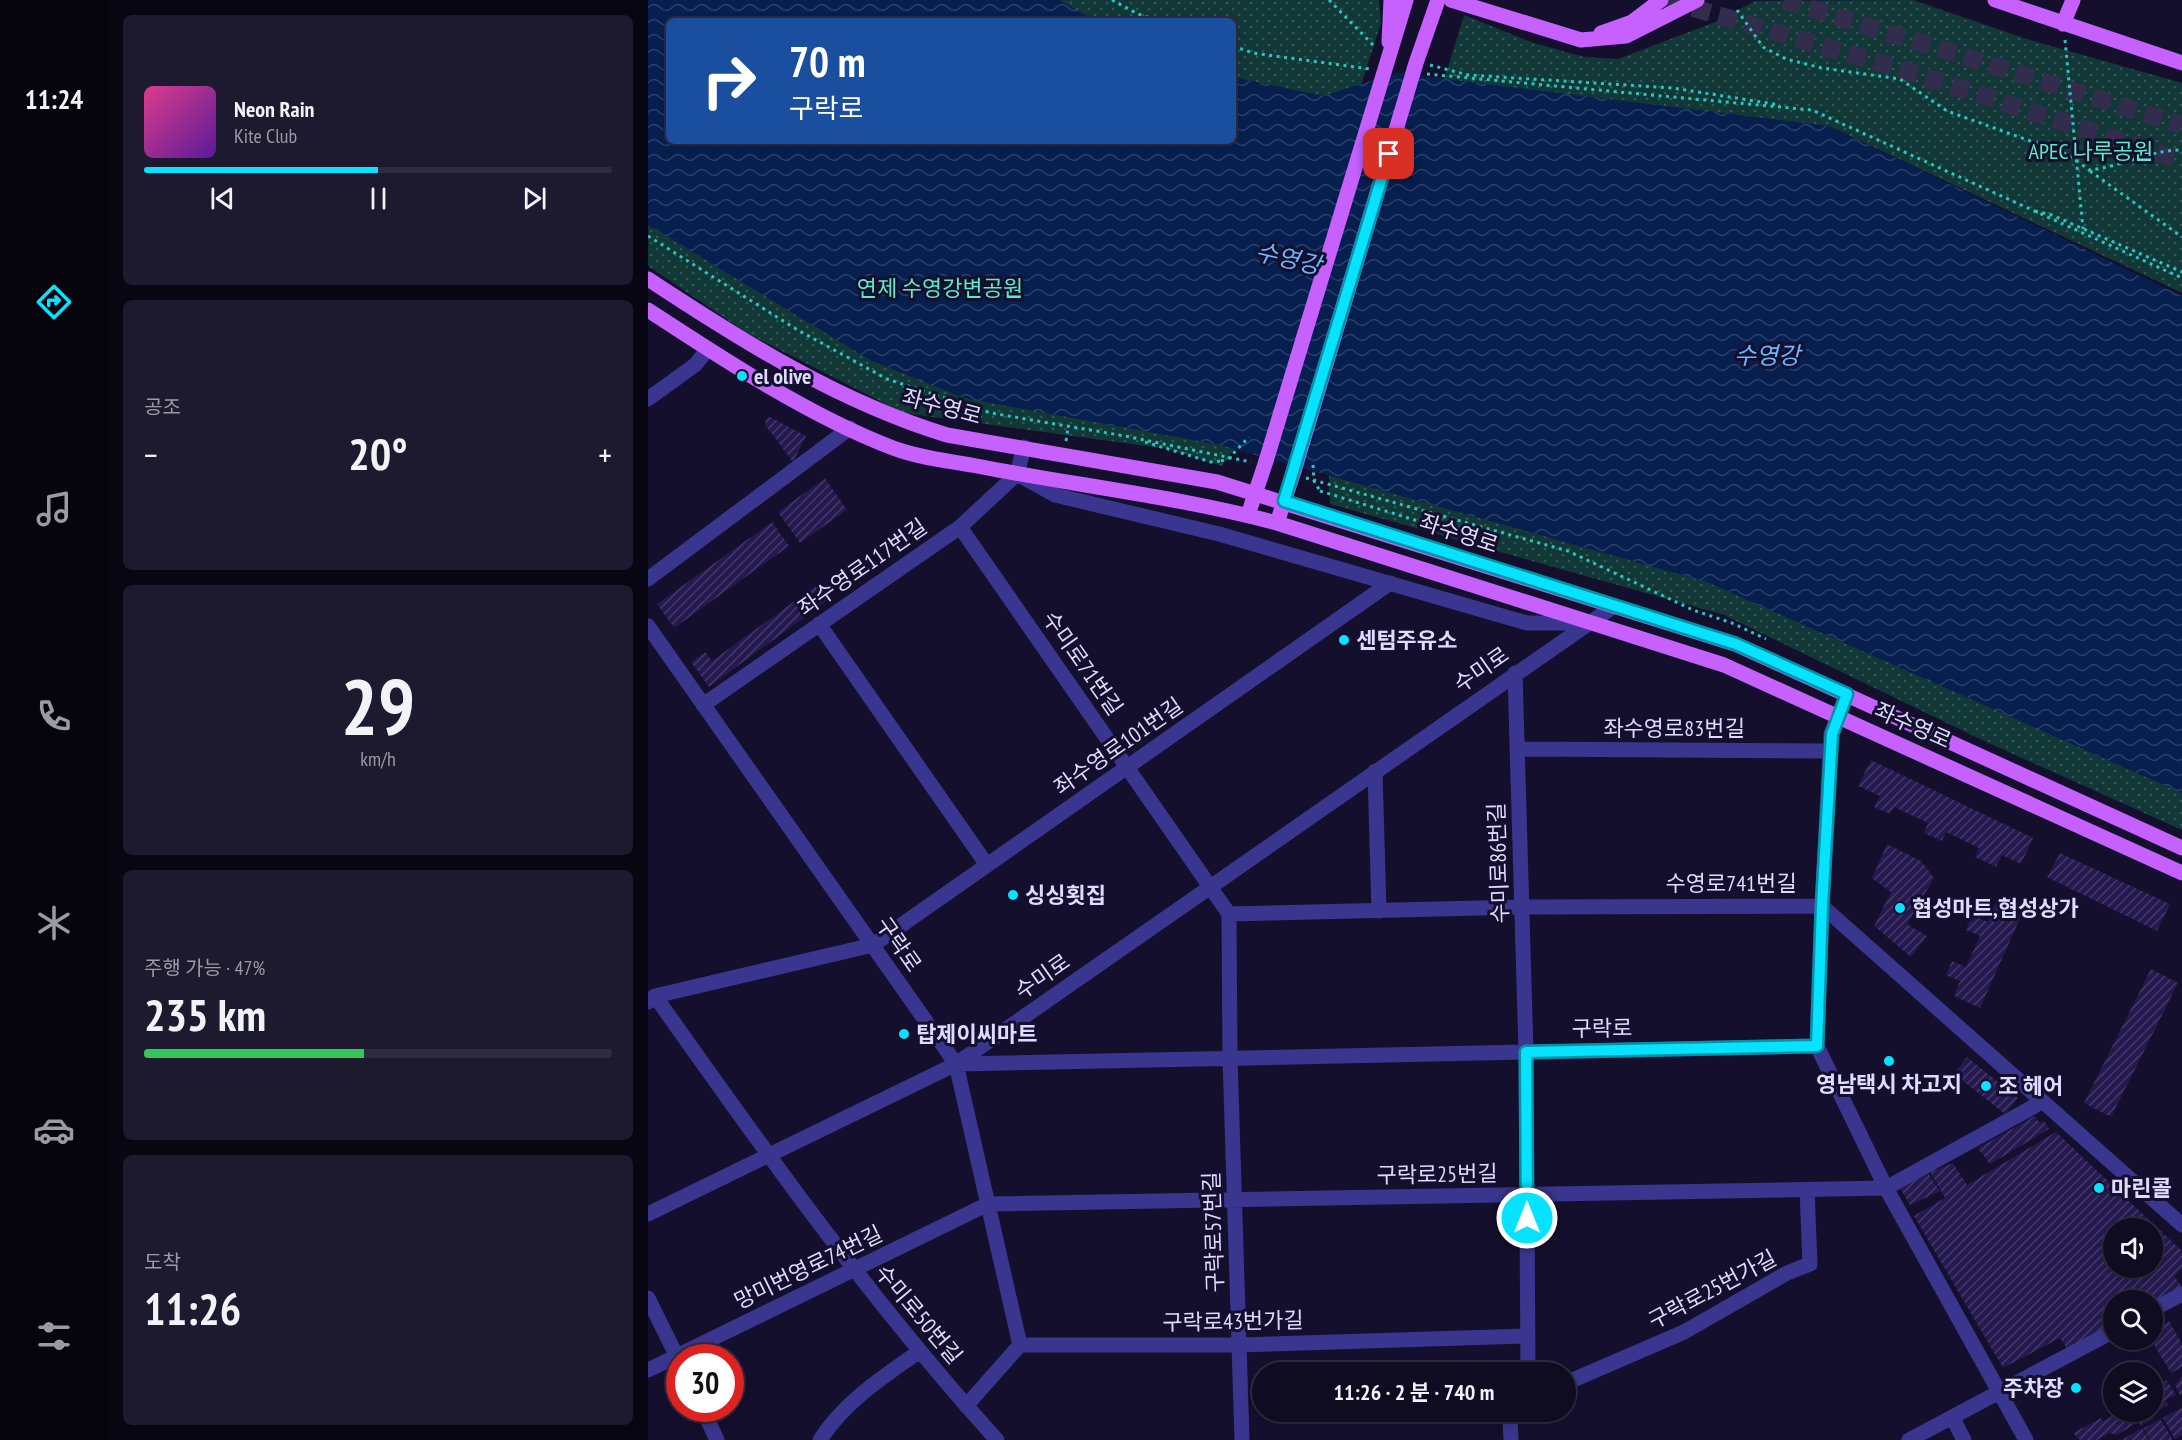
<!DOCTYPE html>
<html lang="ko">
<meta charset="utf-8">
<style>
body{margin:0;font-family:"PT Sans Narrow","Noto Sans KR",sans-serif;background:#1d192e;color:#f1f3f6;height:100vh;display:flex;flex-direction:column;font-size:22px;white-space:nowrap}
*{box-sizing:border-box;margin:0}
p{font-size:20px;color:#9b9ba5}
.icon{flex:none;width:33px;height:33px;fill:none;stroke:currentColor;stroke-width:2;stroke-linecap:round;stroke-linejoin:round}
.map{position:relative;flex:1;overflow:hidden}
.panel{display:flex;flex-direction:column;gap:15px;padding:15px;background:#080612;width:540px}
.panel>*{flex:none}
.hud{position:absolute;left:18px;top:18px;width:570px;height:126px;border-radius:9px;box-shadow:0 3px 9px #0003,0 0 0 2px #2f2b3f;background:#1a4fa0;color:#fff;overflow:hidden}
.tools{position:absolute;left:1455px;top:1218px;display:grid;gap:12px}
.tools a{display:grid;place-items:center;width:60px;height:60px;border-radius:50%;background:#0f0b21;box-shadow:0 3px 9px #0003,0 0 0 2px #2f2b3f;font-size:30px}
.speed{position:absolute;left:18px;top:1344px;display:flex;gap:12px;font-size:30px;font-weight:700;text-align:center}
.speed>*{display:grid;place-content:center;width:78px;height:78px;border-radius:50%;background:#0f0b21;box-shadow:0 3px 9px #0003,0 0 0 2px #2f2b3f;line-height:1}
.speed .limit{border:9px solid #d22;background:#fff;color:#111}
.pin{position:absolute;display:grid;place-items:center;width:51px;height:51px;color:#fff;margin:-26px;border-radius:12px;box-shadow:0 3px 9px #0006}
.me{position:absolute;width:66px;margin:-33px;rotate:0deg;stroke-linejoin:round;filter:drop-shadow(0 0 4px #0008)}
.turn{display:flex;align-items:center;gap:21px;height:126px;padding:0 24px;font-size:27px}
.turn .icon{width:78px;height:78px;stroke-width:2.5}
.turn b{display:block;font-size:42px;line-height:51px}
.big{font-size:45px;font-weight:600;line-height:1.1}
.panel .tile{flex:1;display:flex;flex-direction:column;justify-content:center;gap:9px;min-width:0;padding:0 21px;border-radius:9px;background:#1d192e}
.panel .dial{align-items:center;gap:0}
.dial b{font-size:78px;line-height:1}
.song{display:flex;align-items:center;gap:18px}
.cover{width:72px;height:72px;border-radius:9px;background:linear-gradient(135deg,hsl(330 70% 55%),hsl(270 70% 35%))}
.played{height:6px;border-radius:3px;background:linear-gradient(90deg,#06e2ff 50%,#2f2b3f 50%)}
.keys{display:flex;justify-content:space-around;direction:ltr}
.heat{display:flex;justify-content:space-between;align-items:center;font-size:33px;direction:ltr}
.charge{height:9px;border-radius:4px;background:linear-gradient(90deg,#34c759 47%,#2f2b3f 0)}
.trip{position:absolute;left:604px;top:1362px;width:324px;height:60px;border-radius:30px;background:#0f0b21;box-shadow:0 3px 9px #0003,0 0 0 2px #2f2b3f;font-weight:600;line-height:60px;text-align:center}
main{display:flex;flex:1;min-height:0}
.dock{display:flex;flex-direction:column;width:108px;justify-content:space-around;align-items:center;background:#06040d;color:#9b9ba5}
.dock .icon{width:42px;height:42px}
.dock .current{color:#06e2ff}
.dock b{font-size:27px;color:#f1f3f6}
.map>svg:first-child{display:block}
.park{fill:url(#park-dots);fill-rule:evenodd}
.water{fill:url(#water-waves)}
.building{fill:url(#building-hatch);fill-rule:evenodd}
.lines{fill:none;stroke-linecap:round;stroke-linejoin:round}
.highway-tunnel{stroke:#322d4c;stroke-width:18;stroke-dasharray:18 9;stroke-linecap:butt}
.path{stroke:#25c8c1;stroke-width:3;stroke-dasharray:3 4.5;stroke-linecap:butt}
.minor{stroke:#3a368f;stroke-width:15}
.major{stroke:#c661ff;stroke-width:15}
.path-bridge{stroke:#25c8c1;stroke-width:3;stroke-dasharray:3 4.5;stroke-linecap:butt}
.major-bridge{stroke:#c661ff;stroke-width:15}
.route-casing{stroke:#0493a6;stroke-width:15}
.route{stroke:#06e2ff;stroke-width:10}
.poi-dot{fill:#06e2ff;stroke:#140f2c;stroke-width:2}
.labels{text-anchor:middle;stroke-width:6;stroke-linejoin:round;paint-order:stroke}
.park-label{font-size:22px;fill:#5aebc9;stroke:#140f2c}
.poi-label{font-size:22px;font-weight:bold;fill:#dfdaff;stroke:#140f2c;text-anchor:start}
.street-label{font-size:22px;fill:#dfdaff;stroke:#140f2c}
.water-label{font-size:24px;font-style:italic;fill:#68b7ff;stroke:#140f2c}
</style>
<main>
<nav class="dock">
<b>11:24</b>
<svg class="icon current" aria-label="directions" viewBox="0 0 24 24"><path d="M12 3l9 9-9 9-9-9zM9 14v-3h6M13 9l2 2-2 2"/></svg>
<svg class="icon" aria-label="music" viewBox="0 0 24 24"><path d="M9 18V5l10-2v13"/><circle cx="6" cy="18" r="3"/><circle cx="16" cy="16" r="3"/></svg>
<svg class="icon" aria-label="phone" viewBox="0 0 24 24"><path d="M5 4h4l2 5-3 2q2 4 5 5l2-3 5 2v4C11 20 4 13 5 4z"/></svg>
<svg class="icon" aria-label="climate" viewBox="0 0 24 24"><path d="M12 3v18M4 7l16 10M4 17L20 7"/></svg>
<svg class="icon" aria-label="car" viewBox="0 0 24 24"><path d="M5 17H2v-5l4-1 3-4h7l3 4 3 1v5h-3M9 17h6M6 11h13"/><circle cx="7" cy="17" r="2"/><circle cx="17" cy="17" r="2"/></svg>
<svg class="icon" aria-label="filters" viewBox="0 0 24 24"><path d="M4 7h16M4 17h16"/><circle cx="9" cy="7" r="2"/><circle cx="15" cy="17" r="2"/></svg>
</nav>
<section class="panel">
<div class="tile">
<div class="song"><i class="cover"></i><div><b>Neon Rain</b><p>Kite Club</p></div></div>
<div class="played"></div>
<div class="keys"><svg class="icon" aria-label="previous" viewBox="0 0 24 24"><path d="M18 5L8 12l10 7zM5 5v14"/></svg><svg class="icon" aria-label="pause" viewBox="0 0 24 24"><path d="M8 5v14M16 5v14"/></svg><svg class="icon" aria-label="next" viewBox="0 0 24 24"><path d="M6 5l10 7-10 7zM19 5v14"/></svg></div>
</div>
<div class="tile"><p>공조</p>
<div class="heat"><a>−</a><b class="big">20°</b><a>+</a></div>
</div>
<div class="tile dial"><b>29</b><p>km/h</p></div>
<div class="tile"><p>주행 가능 · 47%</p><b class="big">235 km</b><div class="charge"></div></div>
<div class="tile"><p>도착</p><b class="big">11:26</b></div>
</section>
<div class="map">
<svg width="1534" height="1440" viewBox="0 0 1534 1440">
<defs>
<pattern id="park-dots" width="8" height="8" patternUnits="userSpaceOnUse" patternTransform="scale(1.5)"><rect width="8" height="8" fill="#113736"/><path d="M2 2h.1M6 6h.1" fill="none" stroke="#335354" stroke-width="1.8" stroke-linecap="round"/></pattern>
<pattern id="water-waves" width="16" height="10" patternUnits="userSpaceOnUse" patternTransform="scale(1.5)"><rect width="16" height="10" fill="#061f4e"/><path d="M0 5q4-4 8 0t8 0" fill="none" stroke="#2a3f69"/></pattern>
<pattern id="building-hatch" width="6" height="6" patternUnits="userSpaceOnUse" patternTransform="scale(1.5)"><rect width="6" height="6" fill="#25194f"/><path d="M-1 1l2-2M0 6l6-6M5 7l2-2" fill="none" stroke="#443a69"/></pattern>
</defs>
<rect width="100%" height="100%" fill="#140f2c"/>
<path class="park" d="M0,0h731l2,23 -128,400 -31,43 -54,-17 -265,-36 -156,-80 -99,-67zM21,21h564v120h-564z
M1265,0l117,40 152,43v210l-353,-167 -388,-36 23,-75 67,27 53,15 34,2 97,-37 40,-21z
M680,448l405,127 449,204v51l-200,-90 -258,-125 -394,-111z"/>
<path class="water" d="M0,0h412l35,21h-426v120h564v-64l90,19 73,-23 433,53 353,170v497l-475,-211 -487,-137 -256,-47 -94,-38 -222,-135z"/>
<path class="building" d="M122,417l36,19 -13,26 -28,-37 1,-6z
M177,478l22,32 -47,33 -22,-31z
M124,522l17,24 -115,82 -17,-24z
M169,585l11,15 -119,87 -18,-25 14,-10 7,9z
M1223,760l162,78 -12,26 -19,-9 -6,12 -21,-10 4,-9 -33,-16 -4,9 -18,-8 4,-10 -34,-16 -4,7 -16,-7 6,-11 -22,-10z
M1239,844l34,17 13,17 -27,46 20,12 -16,21 -37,-31 17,-34 -19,-14z
M1412,853l110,51 -13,27 -110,-54z
M1348,902l26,12 -42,94 -26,-12 6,-15 -14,-6 6,-14 14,6 14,-31 -14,-6 6,-15 16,7z
M1503,969l27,14 -67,134 -27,-14z
M1319,1057l51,41 -13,16 -51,-40z
M1387,1116l4,6 5,-1 5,8 -59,35 -12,-16z
M1408,1132l126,119v18l-8,7 8,11 -30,16v-3h-38v25l-46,25 -8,-12 -57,30 -89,-152 31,-18 -15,-26 23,-9 14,22zM1466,1228h38v40h-38z
M1280,1173l12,18 -30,14 -10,-17z
M1521,1321l13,23v23l-11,6 -20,-33 1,-10z
M1534,1376v18l-2,1 -5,-10z
M1519,1380l9,15 -10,5 2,5 -9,5 -7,-12v-10z
M1504,1401l5,9 -6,3 3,5 -13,8 -8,-14h19z
M1534,1407v28l-7,4 -12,-21z
M1472,1412h12l6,10 -21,13 -7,-2 -13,7h-17l-7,-7 28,-15 2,3z
M1512,1419l13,21h-23l-5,-9 -1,-3z
M1494,1428l7,12h-27z"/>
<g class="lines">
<path class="highway-tunnel" d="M1019,0l243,72 272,89
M1136,0l398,125"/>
<path class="path" d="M464,0l26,14 22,7
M681,0l45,46
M1089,10l26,37 23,12 36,9 78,11 47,32 122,44 20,15c32,-3 60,-20 93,-20
M1417,40l18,189
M585,46l20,7 117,16
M782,65l38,10 205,13 107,17
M779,74l385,36 370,168
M1442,171l92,66
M1387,211l17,4 130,57
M0,236l148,93 91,50 104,34 134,23 126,26
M418,441l2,-13
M497,442l66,20 10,-1
M658,478l262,73 125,59 39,13 34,16
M672,491l118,36 17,2 12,-4"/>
<path class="minor" d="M0,399l47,-34 13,-16
M369,474l38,21 164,39 308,89h58
M312,527l269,387 293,-7 300,-1 360,319
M0,579l202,-151
M171,624l168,241
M0,626l308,438 64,281
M867,673l11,379 2,320
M1199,694l-16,40 -9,172 -5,140 69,142 140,252
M55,705l257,-178 57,-53 7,-27
M869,749l314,2
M727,771l4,140
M581,914l1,144 12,382
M7,996c108,153 216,305 342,444
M0,1002l7,-6 218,-51 517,-362
M309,1064l860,-18
M0,1214l308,-150 658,-458
M0,1298l32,65
M1504,1310l30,-16
M0,1370l340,-166 898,-16 156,-86
M918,1383l118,-51 103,-59 23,-9 -3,-74
M318,1406l54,-61h219l289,-9
M54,1408l15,32
M1304,1417l12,23
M172,1440c24,-38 64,-64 100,-89
M863,1440l-1,-22 6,-6
M1261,1440l205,-109"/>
<path class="major" d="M803,0l130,40 45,-4 71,-36
M1347,0l187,63
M1415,24l10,-24
M953,33l31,-11 29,-22
M741,42l2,-42
M0,279c94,62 191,123 299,156l270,47 518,162 447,204
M0,310c75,49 161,106 245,138 29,11 60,13 89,19 98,19 198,30 295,56l447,142 458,208
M600,515l18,-54
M629,523l17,-52"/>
<path class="path-bridge" d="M573,461l7,-2 21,-22
M665,465l1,16 6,10"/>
<path class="major-bridge" d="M618,461l140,-461
M646,471l122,-408 22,-63"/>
</g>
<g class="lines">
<g class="route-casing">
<path id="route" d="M741,154l-105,347 452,143 111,50 -15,40 -10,172 -5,140 -291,6 1,166"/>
</g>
<use href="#route" class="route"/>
</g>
<g class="poi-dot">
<circle cx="94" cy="376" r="6"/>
<circle cx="696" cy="640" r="6"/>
<circle cx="365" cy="895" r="6"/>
<circle cx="1252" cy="908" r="6"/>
<circle cx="256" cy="1034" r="6"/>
<circle cx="1241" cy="1061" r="6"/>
<circle cx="1338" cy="1086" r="6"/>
<circle cx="1451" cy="1188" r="6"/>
<circle cx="1428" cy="1388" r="6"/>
</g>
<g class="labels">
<g class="park-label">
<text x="1443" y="159">APEC 나루공원</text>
<text x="292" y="296">연제 수영강변공원</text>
</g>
<g class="poi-label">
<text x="106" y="384">el olive</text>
<text x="708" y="648">센텀주유소</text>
<text x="377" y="903">싱싱횟집</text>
<text x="1264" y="916">협성마트,협성상가</text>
<text x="268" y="1042">탑제이씨마트</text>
<text x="1241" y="1092" text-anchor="middle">영남택시 차고지</text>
<text x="1350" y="1094">조 헤어</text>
<text x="1463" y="1196">마린콜</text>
<text x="1416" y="1396" text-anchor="end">주차장</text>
</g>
<g class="street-label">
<text transform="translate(294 406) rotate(15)" y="8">좌수영로</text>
<text transform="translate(811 533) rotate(18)" y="8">좌수영로</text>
<text transform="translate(214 567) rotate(-35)" y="8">좌수영로117번길</text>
<text transform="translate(435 663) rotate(55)" y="8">수미로71번길</text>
<text transform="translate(833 669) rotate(-35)" y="8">수미로</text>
<text transform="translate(1265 725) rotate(24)" y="8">좌수영로</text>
<text x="1026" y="736">좌수영로83번길</text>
<text transform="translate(470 746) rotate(-35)" y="8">좌수영로101번길</text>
<text transform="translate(850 863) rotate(-92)" y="8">수미로86번길</text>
<text x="1083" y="891">수영로741번길</text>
<text transform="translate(251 944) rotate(55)" y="8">구락로</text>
<text transform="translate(394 976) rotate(-35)" y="8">수미로</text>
<text transform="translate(954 1028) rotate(-1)" y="8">구락로</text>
<text transform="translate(789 1174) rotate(-1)" y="8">구락로25번길</text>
<text transform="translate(565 1232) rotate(-92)" y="8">구락로57번길</text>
<text transform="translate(160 1267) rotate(-26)" y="8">망미번영로74번길</text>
<text transform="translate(1064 1289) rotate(-28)" y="8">구락로25번가길</text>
<text transform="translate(271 1314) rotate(50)" y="8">수미로50번길</text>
<text transform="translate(585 1321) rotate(-1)" y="8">구락로43번가길</text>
</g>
<g class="water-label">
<text transform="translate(640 259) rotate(13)" y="8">수영강</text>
<text x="1119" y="364">수영강</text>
</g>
</g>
</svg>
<div class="tools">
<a><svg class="icon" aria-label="sound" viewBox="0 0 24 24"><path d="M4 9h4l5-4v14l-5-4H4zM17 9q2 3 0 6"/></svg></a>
<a><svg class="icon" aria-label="search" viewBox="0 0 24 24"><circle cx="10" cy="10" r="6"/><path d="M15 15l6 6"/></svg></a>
<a><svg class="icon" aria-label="layers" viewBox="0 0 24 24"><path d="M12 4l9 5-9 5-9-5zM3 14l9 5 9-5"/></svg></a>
</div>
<div class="speed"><div class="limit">30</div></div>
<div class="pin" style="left:741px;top:154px;background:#d93025"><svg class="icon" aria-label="arrive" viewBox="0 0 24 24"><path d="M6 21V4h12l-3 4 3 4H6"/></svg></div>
<svg class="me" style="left:879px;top:1218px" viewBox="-20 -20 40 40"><circle r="17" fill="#06e2ff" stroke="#fff" stroke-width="3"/><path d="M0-11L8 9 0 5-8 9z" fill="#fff"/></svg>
<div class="trip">11:26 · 2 분 · 740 m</div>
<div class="hud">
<div class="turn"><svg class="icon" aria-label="right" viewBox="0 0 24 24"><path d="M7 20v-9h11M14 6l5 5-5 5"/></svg><div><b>70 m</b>구락로</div></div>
</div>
</div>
</main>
